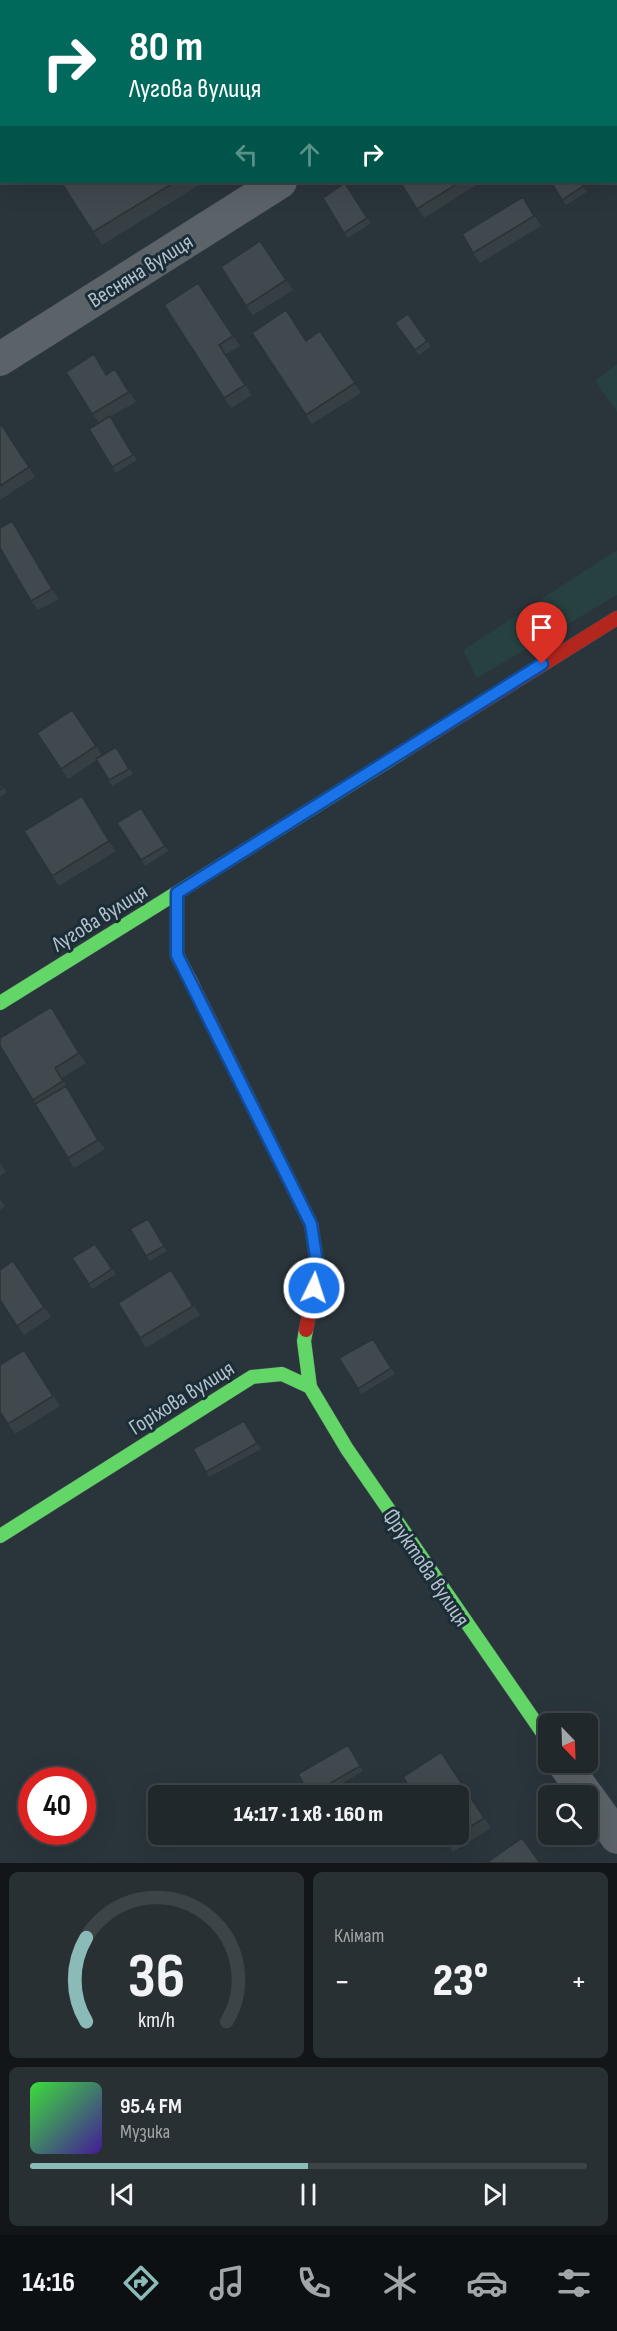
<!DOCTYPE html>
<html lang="uk">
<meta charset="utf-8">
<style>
body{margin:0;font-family:"Sofia Sans Condensed",sans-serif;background:#283034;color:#f1f3f6;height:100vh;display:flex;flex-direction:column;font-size:22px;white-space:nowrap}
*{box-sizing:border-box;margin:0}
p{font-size:20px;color:#a2a6a9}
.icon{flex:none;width:33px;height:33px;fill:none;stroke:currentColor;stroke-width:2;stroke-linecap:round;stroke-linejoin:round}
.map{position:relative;height:1863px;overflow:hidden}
.details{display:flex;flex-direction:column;gap:9px;padding:9px;background:#121618;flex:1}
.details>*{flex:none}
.guide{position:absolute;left:0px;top:0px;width:618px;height:183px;box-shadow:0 6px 24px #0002,0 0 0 2px #3d4448;background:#00695c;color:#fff;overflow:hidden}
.needle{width:39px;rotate:157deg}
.buttons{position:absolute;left:538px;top:1713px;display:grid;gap:12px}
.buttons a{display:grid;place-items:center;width:60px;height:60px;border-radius:9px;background:#20282c;box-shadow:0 6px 24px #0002,0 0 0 2px #3d4448;font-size:30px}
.speed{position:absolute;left:18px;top:1767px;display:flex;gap:12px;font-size:30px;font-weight:700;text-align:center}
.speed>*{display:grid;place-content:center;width:78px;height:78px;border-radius:50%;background:#20282c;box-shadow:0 6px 24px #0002,0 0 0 2px #3d4448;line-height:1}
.speed .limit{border:9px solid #d22;background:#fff;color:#111}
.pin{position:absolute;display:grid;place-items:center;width:51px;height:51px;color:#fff;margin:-62px -26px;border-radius:50% 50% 50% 0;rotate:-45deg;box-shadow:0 0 6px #0007}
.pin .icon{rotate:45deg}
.me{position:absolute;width:66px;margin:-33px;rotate:4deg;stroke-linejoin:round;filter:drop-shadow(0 0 4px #0008)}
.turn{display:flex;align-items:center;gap:21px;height:126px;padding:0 30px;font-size:27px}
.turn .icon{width:78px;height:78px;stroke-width:2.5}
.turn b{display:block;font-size:42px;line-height:51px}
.lanes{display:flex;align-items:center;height:57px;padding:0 30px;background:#0003;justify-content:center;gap:30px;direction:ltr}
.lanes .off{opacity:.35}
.big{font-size:45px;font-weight:800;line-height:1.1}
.details .tile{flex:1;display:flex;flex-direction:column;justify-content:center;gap:9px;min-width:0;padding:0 21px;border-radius:9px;background:#283034}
.details .dial{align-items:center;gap:0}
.dial svg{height:156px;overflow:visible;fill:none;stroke:#3d4448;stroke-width:7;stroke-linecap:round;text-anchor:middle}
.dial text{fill:#f1f3f6;stroke:none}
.song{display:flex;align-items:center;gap:18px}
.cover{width:72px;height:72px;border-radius:9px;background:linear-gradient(135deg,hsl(120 70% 55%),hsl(260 70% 35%))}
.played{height:6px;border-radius:3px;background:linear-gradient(90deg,#8bbbb9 50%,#3d4448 50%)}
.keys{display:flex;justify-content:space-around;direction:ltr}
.heat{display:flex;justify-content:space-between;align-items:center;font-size:33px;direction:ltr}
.details .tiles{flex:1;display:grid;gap:9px;grid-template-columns:1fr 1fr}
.tile:last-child{grid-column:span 2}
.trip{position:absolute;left:148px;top:1785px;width:321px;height:60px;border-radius:9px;background:#20282c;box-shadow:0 6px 24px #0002,0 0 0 2px #3d4448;font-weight:800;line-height:60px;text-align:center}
.tabs{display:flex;height:96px;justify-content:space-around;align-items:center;background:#0d1012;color:#a2a6a9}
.tabs .icon{width:42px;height:42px}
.tabs .active{color:#8bbbb9}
.tabs b{font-size:27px;color:#f1f3f6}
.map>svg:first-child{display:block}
.green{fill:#26413f}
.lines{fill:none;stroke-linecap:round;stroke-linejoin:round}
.street-casing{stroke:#485257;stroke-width:34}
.fast-casing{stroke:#485257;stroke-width:15}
.slow-casing{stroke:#485257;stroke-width:15}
.jam-casing{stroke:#485257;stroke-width:15}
.street{stroke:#5b6369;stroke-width:33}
.fast{stroke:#63d668;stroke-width:14}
.slow{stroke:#ff974d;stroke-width:14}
.jam{stroke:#b3261e;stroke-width:14}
.wall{fill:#363f43}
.shaded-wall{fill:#2c3337}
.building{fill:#3f494e;stroke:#2c3337;stroke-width:1.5}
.route-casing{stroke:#114b97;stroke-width:15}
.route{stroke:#1a73e8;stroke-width:10}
.labels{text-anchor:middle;stroke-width:6;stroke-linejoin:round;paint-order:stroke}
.street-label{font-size:22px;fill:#b4c2cc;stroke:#1c2d37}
</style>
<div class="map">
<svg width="617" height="1863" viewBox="0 0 617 1863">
<rect width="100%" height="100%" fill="#2a353b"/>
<path class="green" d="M617,364v48l-22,-31z
M617,550v45l-140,83 -14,-28z"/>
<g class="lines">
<g class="street-casing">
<path id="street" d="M570,2l3,-2
M0,359l280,-177
M563,1762l24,34
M588,1797l29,40"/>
</g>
<g class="fast-casing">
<path id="fast" d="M0,1003l401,-250
M310,1387l37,62 202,293
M0,1536l252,-159 30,-3 28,13 -6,-46 2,-11"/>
</g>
<g class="slow-casing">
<path id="slow" d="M177,893v62l16,31"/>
</g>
<g class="jam-casing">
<path id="jam" d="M401,753l216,-135
M193,986l118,238 7,46 -12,60"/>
</g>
<use href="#street" class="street"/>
<use href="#fast" class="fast"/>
<use href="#slow" class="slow"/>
<use href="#jam" class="jam"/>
</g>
<path class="wall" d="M61,182h143l-102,63z
M400,182h81l-57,36z
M581,182l6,10 -21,13 -4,-5z
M345,183l26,40 -23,15 -25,-40z
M523,197l18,29 -61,37 -7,-10z
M267,251l26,39 -40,25 -7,-9z
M198,283l42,63 -14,8 26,41 -21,13 -7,-10z
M286,310l20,30 14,-9 41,62 -49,31 -6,-9z
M408,314l23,32 -12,9 -24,-32z
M101,364l6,10 8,-5 21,33 -26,15 27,43 -22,13 -3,-6 -13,-44 -7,-9z
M0,423l35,54 -35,23z
M12,521l7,9 40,69 -21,11 -7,-9z
M72,710l30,45 18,-3 13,22 -21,12 -15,-26 -29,19 -31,-46z
M0,782l7,10 -7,5z
M88,805l28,46 -57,35 -7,-10z
M141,808l27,43 -23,15 -28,-43z
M58,1016l28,47 -24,15 43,71 -31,19 -41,-68z
M0,1163l6,9 -6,4z
M0,1199l5,7 -5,4z
M151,1224l16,27 -17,10 -4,-5z
M95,1244l21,30 -24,15 -20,-31z
M13,1261l38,56 -27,18 -24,-35z
M178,1280l22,35 -54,33 -6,-10z
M377,1344l18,30 -34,20 -3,-5z
M24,1350l36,56 -45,28 -15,-22z
M248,1426l13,23 -52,28 -3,-5z
M351,1750l12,21 -42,25h-10l-13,-22z
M448,1762l43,66 -38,24 -12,-18z"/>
<path class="shaded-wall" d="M12,521l7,9 40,69 -7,-10z
M82,796l6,9 28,46 -7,-10z
M51,1007l7,9 28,47 -7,-10z
M66,1086l7,10 32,53 -7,-9z"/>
<path class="building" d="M61,182h114l-82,50z
M400,182h60l-43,27z
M551,182h29l3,4 -21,14z
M345,183l22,35 -23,15 -21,-35z
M523,197l11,19 -61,37 -11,-19z
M260,241l26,39 -40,26 -25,-39z
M198,283l35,53 -14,9 26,40 -21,13 -60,-93z
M286,310l20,31 14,-10 35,52 -49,32 -54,-82z
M408,314l19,27 -12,9 -20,-27z
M94,354l12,21 9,-6 14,23 -37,22 -26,-42z
M110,416l23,39 -21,12 -23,-38z
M0,423l29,44 -29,19z
M12,521l40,68 -21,12 -31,-53v-20z
M72,710l24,36 -35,23 -24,-36z
M116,747l13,22 -20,11 -13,-21z
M0,782l3,5 -3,3z
M82,796l27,45 -57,35 -28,-45z
M141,808l24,38 -24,14 -24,-37z
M51,1007l28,46 -24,15 8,13 -30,19 -33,-54v-8z
M66,1086l32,54 -30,18 -33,-54z
M148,1219l16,27 -18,10 -16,-27z
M95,1244l17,25 -23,15 -17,-26z
M13,1261l31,46 -27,19 -17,-26v-30z
M171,1270l22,36 -53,32 -22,-35z
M373,1339l18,29 -33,21 -19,-31z
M24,1350l29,46 -45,28 -8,-12v-47z
M244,1421l13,22 -51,29 -13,-23z
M348,1745l12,21 -50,29 -12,-21z
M441,1752l43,66 -25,16v-38h-43l-13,-19z
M441,1834h18l-13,9z
M522,1838l18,25h-54z"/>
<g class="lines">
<g class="route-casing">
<path id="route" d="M314,1288l4,-18 -7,-46 -134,-269v-62l365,-229"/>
</g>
<use href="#route" class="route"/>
</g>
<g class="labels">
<g class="street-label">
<text transform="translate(140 270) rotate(-32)" y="8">Весняна вулиця</text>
<text transform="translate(99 917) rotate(-32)" y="8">Лугова вулиця</text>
<text transform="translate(181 1397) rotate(-32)" y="8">Горіхова вулиця</text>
<text transform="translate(427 1567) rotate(56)" y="8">Фруктова вулиця</text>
</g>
</g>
</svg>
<div class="buttons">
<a><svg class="needle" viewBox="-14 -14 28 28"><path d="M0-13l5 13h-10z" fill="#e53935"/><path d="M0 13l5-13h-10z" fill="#a2a6a9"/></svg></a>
<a><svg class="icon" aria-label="search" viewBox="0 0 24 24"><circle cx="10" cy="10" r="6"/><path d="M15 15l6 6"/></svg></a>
</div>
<div class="speed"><div class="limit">40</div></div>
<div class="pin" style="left:542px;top:664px;background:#d93025"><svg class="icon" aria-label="arrive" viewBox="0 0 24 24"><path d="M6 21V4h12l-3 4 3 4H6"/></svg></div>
<svg class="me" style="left:314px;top:1288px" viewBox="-20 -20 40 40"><circle r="17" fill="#1a73e8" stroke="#fff" stroke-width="3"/><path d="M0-11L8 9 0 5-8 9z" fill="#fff"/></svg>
<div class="trip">14:17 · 1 хв · 160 m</div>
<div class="guide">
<div class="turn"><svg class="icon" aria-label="right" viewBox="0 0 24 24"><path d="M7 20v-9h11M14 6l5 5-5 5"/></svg><div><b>80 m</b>Лугова вулиця</div></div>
<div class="lanes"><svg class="icon off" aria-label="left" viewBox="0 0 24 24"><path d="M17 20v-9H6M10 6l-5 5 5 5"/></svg><svg class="icon off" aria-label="ahead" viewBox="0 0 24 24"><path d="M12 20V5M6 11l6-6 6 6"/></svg><svg class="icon" aria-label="right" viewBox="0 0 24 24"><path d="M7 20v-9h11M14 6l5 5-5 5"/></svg></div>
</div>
</div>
<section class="details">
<div class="tiles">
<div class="tile dial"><svg viewBox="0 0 100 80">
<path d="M14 69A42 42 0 1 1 86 69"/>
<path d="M14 69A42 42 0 0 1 14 26" stroke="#8bbbb9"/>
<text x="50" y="56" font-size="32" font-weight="700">36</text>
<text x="50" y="72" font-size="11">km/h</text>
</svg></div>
<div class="tile"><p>Клімат</p>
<div class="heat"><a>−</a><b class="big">23°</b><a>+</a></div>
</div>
<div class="tile">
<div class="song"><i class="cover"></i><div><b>95.4 FM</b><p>Музика</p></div></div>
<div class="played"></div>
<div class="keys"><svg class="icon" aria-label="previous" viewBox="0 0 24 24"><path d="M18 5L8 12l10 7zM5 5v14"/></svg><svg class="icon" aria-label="pause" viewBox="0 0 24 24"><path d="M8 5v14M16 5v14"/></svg><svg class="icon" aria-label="next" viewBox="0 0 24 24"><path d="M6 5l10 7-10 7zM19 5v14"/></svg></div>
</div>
</div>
</section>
<nav class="tabs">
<b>14:16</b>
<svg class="icon active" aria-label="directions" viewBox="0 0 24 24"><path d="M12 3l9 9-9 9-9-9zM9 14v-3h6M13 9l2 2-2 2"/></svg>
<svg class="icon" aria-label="music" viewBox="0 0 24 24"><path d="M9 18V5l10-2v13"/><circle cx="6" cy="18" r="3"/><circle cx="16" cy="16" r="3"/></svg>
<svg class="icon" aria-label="phone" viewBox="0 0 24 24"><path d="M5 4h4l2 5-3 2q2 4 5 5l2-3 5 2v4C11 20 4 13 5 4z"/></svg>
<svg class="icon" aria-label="climate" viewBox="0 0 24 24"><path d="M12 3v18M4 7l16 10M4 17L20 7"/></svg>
<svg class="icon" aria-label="car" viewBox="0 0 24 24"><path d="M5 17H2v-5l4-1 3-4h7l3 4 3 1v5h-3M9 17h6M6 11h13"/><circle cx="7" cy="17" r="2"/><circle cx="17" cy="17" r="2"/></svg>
<svg class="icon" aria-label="filters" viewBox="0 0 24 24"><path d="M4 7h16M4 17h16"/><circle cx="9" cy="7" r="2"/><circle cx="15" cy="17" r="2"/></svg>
</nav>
